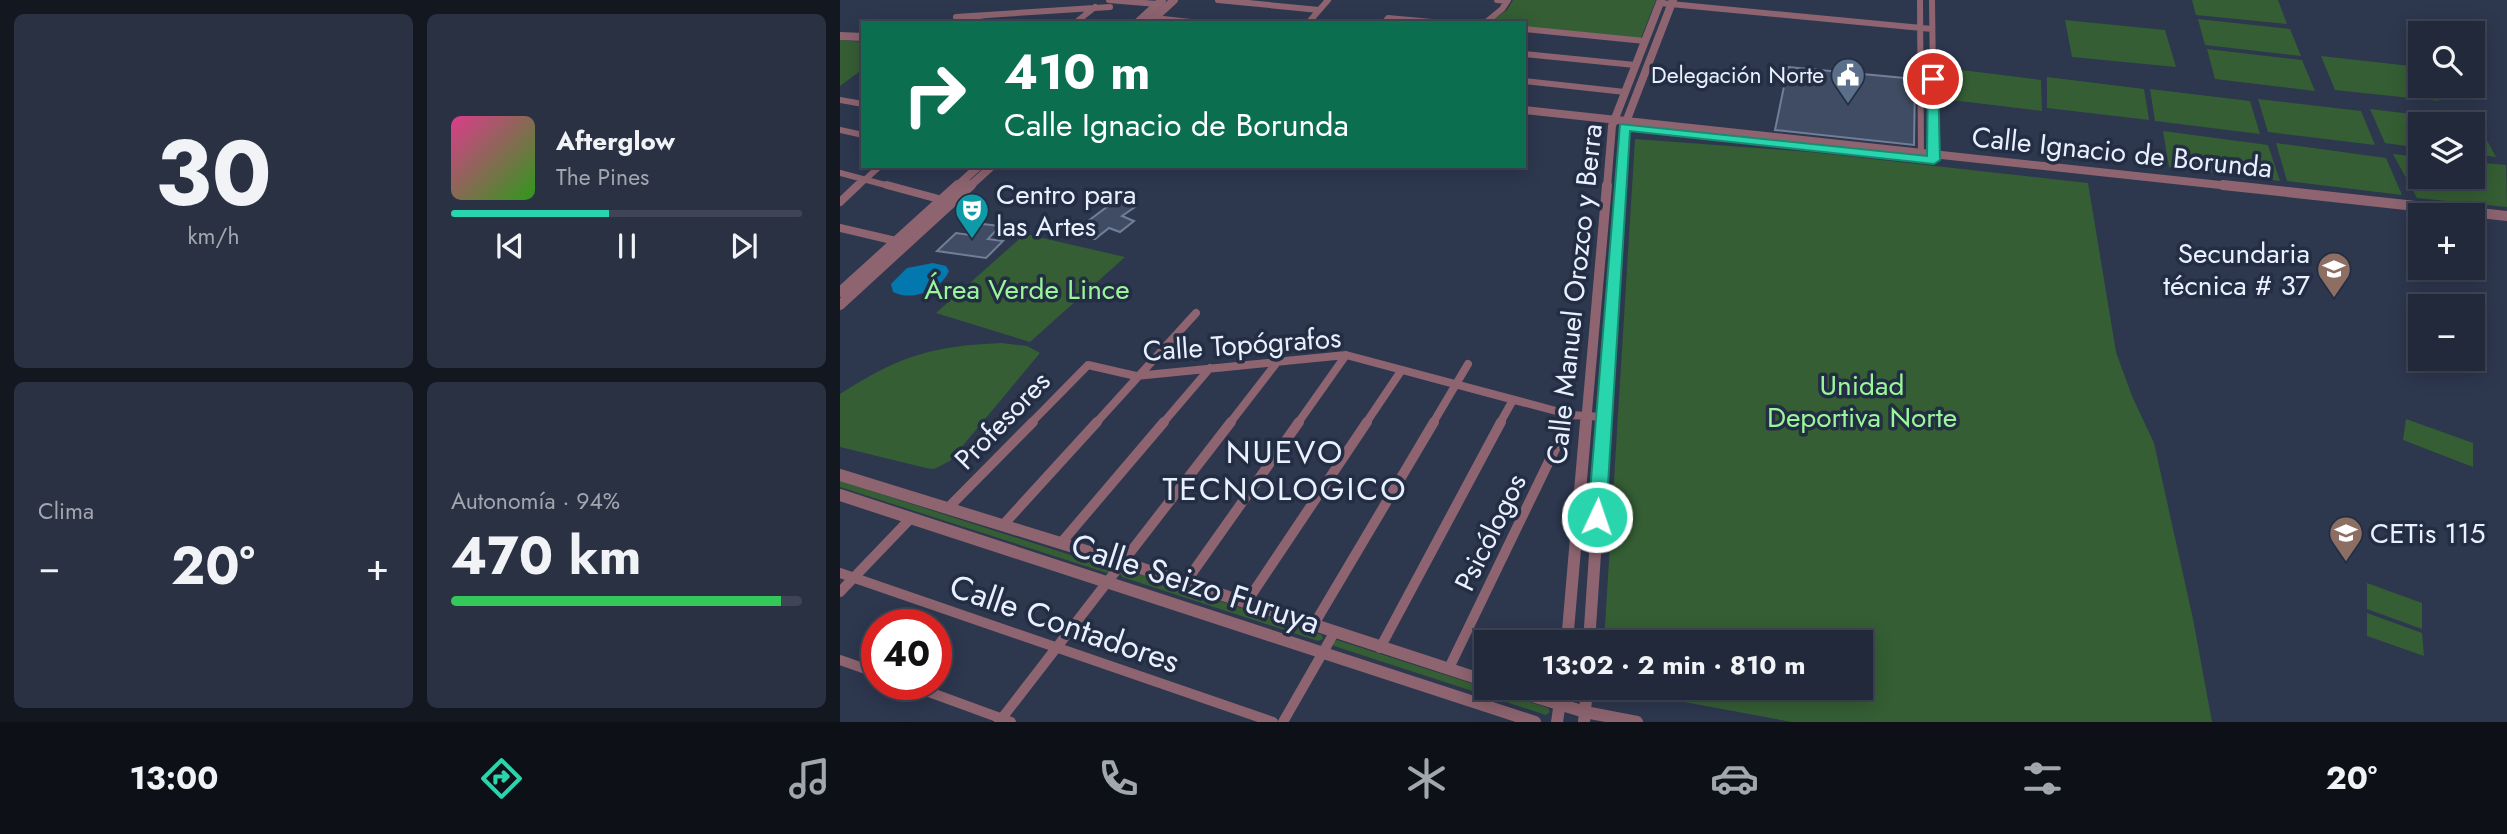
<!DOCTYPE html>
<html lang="es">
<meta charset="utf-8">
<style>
body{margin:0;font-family:Jost,sans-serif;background:#2a3142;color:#f1f3f6;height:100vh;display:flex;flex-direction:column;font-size:26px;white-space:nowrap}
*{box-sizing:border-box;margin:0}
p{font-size:23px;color:#a2a6af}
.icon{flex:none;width:38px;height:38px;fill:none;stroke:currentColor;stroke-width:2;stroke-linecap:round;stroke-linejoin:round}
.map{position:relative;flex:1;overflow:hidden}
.details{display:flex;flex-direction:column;gap:14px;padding:14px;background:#131720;width:840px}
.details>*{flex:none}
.banner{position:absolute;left:21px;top:21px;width:665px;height:147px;border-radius:0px;box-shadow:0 4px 18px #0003,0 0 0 2px #3f4554;background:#0b6e4f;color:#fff;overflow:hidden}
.controls{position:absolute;left:1568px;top:21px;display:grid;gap:14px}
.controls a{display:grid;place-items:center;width:77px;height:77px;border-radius:0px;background:#22293a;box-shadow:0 4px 18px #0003,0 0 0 2px #3f4554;font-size:35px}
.speed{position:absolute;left:21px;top:609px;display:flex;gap:14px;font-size:35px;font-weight:700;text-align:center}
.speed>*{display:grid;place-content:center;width:91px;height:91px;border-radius:50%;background:#22293a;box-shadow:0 4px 18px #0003,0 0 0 2px #3f4554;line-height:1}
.speed .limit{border:10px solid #d22;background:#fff;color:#111}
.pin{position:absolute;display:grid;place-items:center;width:60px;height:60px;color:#fff;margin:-30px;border:4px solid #fff;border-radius:50%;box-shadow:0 2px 7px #0007}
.me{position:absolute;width:77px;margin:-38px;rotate:3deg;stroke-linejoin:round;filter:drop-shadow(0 0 5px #0008)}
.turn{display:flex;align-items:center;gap:24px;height:147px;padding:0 28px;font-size:32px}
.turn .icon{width:91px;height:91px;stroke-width:2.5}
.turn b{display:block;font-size:49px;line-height:60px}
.big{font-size:52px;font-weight:700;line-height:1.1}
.details .tile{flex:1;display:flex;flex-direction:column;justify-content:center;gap:10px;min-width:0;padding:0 24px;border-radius:10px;background:#2a3142}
.details .dial{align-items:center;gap:0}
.dial b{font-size:91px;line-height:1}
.song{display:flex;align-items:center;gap:21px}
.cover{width:84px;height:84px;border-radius:10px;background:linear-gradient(135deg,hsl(330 70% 55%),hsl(110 70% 35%))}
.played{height:7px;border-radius:4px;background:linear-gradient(90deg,#28d5ad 45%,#3f4554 45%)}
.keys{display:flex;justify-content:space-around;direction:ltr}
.heat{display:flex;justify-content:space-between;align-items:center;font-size:38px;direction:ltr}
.charge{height:10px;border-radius:5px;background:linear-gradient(90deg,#34c759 94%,#3f4554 0)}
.details .tiles{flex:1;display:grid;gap:14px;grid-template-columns:repeat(2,1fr)}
.trip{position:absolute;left:634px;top:630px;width:399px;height:70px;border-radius:0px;background:#22293a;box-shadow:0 4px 18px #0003,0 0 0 2px #3f4554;font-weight:700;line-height:70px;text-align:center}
.tabs{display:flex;height:112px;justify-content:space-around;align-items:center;background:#0e1017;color:#a2a6af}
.tabs .icon{width:49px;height:49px}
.tabs .active{color:#28d5ad}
.tabs b{font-size:32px;color:#f1f3f6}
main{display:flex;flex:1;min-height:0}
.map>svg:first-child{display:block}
.green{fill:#355e34}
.water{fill:#0378ae}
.building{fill:#404c63;stroke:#727e98;stroke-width:2}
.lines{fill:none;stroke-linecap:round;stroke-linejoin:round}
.minor-far2{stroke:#8d6470;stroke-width:6}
.minor-far1{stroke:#8d6470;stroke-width:8}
.minor{stroke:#8d6470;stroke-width:10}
.tertiary-far2{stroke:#8d6470;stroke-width:8}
.tertiary-far1{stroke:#8d6470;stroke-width:10}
.tertiary{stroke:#8d6470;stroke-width:12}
.route{fill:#28d5ad;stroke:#1a8a70;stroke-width:2}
.labels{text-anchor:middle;stroke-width:7;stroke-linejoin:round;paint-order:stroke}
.far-poi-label{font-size:23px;fill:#e9f0ff;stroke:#232d43;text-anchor:end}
.street-label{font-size:28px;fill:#e9f0ff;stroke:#232d43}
.poi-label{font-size:28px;fill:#e9f0ff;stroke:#232d43;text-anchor:start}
.park-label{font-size:28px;fill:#9bf69a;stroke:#232d43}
.quarter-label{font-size:32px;letter-spacing:2px;fill:#e9f0ff;stroke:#232d43}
.near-street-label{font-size:33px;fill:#e9f0ff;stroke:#232d43}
</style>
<main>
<section class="details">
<div class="tiles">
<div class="tile dial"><b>30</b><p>km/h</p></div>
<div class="tile">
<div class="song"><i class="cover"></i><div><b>Afterglow</b><p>The Pines</p></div></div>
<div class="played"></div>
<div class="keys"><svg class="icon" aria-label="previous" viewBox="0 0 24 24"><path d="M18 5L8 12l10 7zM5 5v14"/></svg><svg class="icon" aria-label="pause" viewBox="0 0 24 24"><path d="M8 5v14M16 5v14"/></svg><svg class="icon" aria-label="next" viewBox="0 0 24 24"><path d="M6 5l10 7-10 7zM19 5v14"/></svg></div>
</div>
<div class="tile"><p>Clima</p>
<div class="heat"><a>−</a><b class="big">20°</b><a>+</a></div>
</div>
<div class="tile"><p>Autonomía · 94%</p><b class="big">470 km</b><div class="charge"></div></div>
</div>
</section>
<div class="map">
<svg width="1667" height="722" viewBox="0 0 1667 722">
<rect width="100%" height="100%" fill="#2d374e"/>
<path class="green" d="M673,0h143l-15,38 -117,-11v-4h-36l19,-13z
M1352,0h86l9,24 -91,-9z
M1358,19l92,10 11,27 -96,-11z
M1225,20l100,10 11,37 -104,-10z
M0,40l23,2v27l-23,17z
M1367,49l95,11 13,31 -100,-12z
M1481,56l99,11v19h11l8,15 -104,-11z
M1106,68l95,12 1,31 -99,-12z
M1207,77l97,12 5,31 -102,-12z
M1310,89l100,12 10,33 -105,-13z
M1418,99l103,12 14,34 -107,-13z
M1530,109l107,13 19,35 -23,-3v-30h-53v24l-35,-5z
M1323,131l105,14 12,36 -111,-14z
M795,139l175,13 278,31 28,169 16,44 22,47 39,176 19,103h-420l-183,-34h251v-46h-256z
M1436,143l110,15 16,37 -115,-14z
M1553,154l27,3v20h53v-15l33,3 1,42 -90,-9z
M185,234l100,23 -95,85 -94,-29z
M161,343l26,3 13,7 -90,108 -16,8 -8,-1 -86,-21v-53c59,-38 91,-48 161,-51z
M1566,419l67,24v24l-70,-27z
M0,481l271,87v3l-4,2 -267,-86z
M287,570l195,65 1,4 -5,2 -196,-64 -2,-4z
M1527,583l55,20v26l-55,-20z
M1527,613l55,20 2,23 -57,-20z
M497,640l211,68 2,4 -4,3 -212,-69 -2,-3z"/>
<path class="water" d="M93,263l13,3 3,5c-8,19 -37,31 -56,21l-2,-8 16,-16z"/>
<path class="building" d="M948,67l127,12 -1,66 -139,-15z
M276,200l19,7 -13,9 12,5 -14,11 -11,-4 -14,11 -20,-8z
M143,224l17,2 -12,13 15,2 -17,17 -49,-7 19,-18 14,2z"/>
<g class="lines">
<path class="minor-far2" d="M269,0l48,4
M378,0l101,10
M657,0l10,1
M1080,0l1,159
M1092,0l2,161
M820,3l272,26
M116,17l154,-10
M314,18l46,5
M127,20l27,3
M235,23l20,-16
M468,23l20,-23
M544,23l4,-5 55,5
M645,23l17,-14 6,-9
M684,29l121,12
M684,54l111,11
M684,81l101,11
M0,100l23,4
M0,130l23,5
M0,173l53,14
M17,187l23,-21"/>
<path class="minor-far1" d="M47,185l59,16
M0,202l18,-17
M0,228l56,13
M191,423l57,-58 48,11 210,-21 225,60 32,2
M256,423l100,-110
M323,423l47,-55
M390,423l48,-62
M458,423l48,-68
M526,423l35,-52
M593,423l35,-59
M660,423l13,-23
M727,423l4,-8"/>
<path class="minor" d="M108,508l85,-86
M163,525l94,-103
M221,543l103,-121
M0,573l433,149
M345,583l114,-161
M0,592l70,-73
M406,603l121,-181
M473,626l121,-204
M540,648l121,-226
M0,660l37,13
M609,668l119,-246
M67,684l104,38
M159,722l232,-300
M443,722l51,-89"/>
<path class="tertiary-far2" d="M297,23l25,-23
M309,23l25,-23
M0,36l23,1
M684,110l715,77
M116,187l23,-21
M129,187l23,-21
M767,187l5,-61 49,-126
M780,187l4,-60 49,-127"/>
<path class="tertiary-far1" d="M1383,185l284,31
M0,292l118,-107
M0,305l131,-120
M746,423l21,-238
M764,423l16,-238"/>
<path class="tertiary" d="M0,475l285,88 361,118
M0,495l695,227
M727,642l19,-220
M749,642l15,-220
M666,688l79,24 52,10
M717,722l5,-34
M744,722l3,-34"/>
</g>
<path class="route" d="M1088,77l10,2 2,81 -6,4 -304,-33 -24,386 -3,6 -6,2 -7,-2 -2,-6 32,-393 307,32z"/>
<defs>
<g id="civic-pin" transform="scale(1.75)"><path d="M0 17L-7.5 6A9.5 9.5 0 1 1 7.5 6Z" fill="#5c6f8a" stroke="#232d43"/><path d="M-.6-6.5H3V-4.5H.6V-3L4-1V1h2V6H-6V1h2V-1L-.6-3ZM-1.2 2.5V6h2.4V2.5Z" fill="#fff"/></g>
<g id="theatre-pin" transform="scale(1.75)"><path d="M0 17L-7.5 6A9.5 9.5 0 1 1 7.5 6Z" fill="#0f9aa8" stroke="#232d43"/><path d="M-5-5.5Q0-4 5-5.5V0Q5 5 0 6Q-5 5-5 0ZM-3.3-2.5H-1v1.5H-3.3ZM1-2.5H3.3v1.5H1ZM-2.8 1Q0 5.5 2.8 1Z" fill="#fff"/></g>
<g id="school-pin" transform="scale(1.75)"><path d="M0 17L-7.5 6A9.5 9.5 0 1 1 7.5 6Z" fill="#8d6e63" stroke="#232d43"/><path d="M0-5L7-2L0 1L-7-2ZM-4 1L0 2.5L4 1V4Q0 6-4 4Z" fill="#fff"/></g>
</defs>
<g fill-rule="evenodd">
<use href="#civic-pin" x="1008" y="75"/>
<use href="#theatre-pin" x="132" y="210"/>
<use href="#school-pin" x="1494" y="269"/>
<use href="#school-pin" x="1506" y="533"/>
</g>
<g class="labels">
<g class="far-poi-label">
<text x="984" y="83">Delegación Norte</text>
</g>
<g class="street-label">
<text transform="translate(1282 152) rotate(6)" y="10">Calle Ignacio de Borunda</text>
<text transform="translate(734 294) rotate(-84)" y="10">Calle Manuel Orozco y Berra</text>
<text transform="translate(402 344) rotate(-4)" y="10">Calle Topógrafos</text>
<text transform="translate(162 420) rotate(-46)" y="10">Profesores</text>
<text transform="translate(650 532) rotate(-64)" y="10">Psicólogos</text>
</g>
<g class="poi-label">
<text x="156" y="204">Centro para<tspan x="156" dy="32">las Artes</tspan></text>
<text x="1470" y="263" text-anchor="end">Secundaria<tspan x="1470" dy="32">técnica # 37</tspan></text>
<text x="1530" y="543">CETis 115</text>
</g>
<g class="park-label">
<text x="187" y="299">Área Verde Lince</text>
<text x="1022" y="395">Unidad<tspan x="1022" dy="32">Deportiva Norte</tspan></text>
</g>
<g class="quarter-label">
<text x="445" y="463">NUEVO<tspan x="445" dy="37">TECNOLOGICO</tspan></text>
</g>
<g class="near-street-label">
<text transform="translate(356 583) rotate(18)" y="12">Calle Seizo Furuya</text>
<text transform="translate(225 623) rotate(19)" y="12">Calle Contadores</text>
</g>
</g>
</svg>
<div class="controls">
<a><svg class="icon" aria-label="search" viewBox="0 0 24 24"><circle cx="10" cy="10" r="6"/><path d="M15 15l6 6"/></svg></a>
<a><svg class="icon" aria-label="layers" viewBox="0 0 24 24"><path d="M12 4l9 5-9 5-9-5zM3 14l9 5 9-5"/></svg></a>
<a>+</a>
<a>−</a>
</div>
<div class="speed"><div class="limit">40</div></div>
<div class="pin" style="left:1093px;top:79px;background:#d93025"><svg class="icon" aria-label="arrive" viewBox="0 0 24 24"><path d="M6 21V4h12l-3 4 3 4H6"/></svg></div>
<svg class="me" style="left:757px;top:517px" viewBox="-20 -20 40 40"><circle r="17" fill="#28d5ad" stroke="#fff" stroke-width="3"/><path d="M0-11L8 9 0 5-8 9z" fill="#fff"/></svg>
<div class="trip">13:02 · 2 min · 810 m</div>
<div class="banner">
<div class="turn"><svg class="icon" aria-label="right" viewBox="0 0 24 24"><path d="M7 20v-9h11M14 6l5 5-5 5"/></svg><div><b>410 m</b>Calle Ignacio de Borunda</div></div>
</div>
</div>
</main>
<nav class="tabs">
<b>13:00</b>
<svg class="icon active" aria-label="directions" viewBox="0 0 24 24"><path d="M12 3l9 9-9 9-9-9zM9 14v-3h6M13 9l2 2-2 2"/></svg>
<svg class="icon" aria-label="music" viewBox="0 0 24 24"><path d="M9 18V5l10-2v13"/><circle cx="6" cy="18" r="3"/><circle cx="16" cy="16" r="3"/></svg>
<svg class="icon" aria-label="phone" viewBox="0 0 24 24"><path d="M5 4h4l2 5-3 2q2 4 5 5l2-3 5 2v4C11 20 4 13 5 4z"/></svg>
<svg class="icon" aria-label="climate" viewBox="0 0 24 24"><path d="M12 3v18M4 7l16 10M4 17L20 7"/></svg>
<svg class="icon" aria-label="car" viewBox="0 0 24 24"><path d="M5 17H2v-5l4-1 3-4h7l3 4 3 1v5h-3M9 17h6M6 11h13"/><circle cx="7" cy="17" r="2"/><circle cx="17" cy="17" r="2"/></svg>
<svg class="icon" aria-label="filters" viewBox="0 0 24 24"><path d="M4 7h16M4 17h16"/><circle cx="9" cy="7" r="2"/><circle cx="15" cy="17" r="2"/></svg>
<b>20°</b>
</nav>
